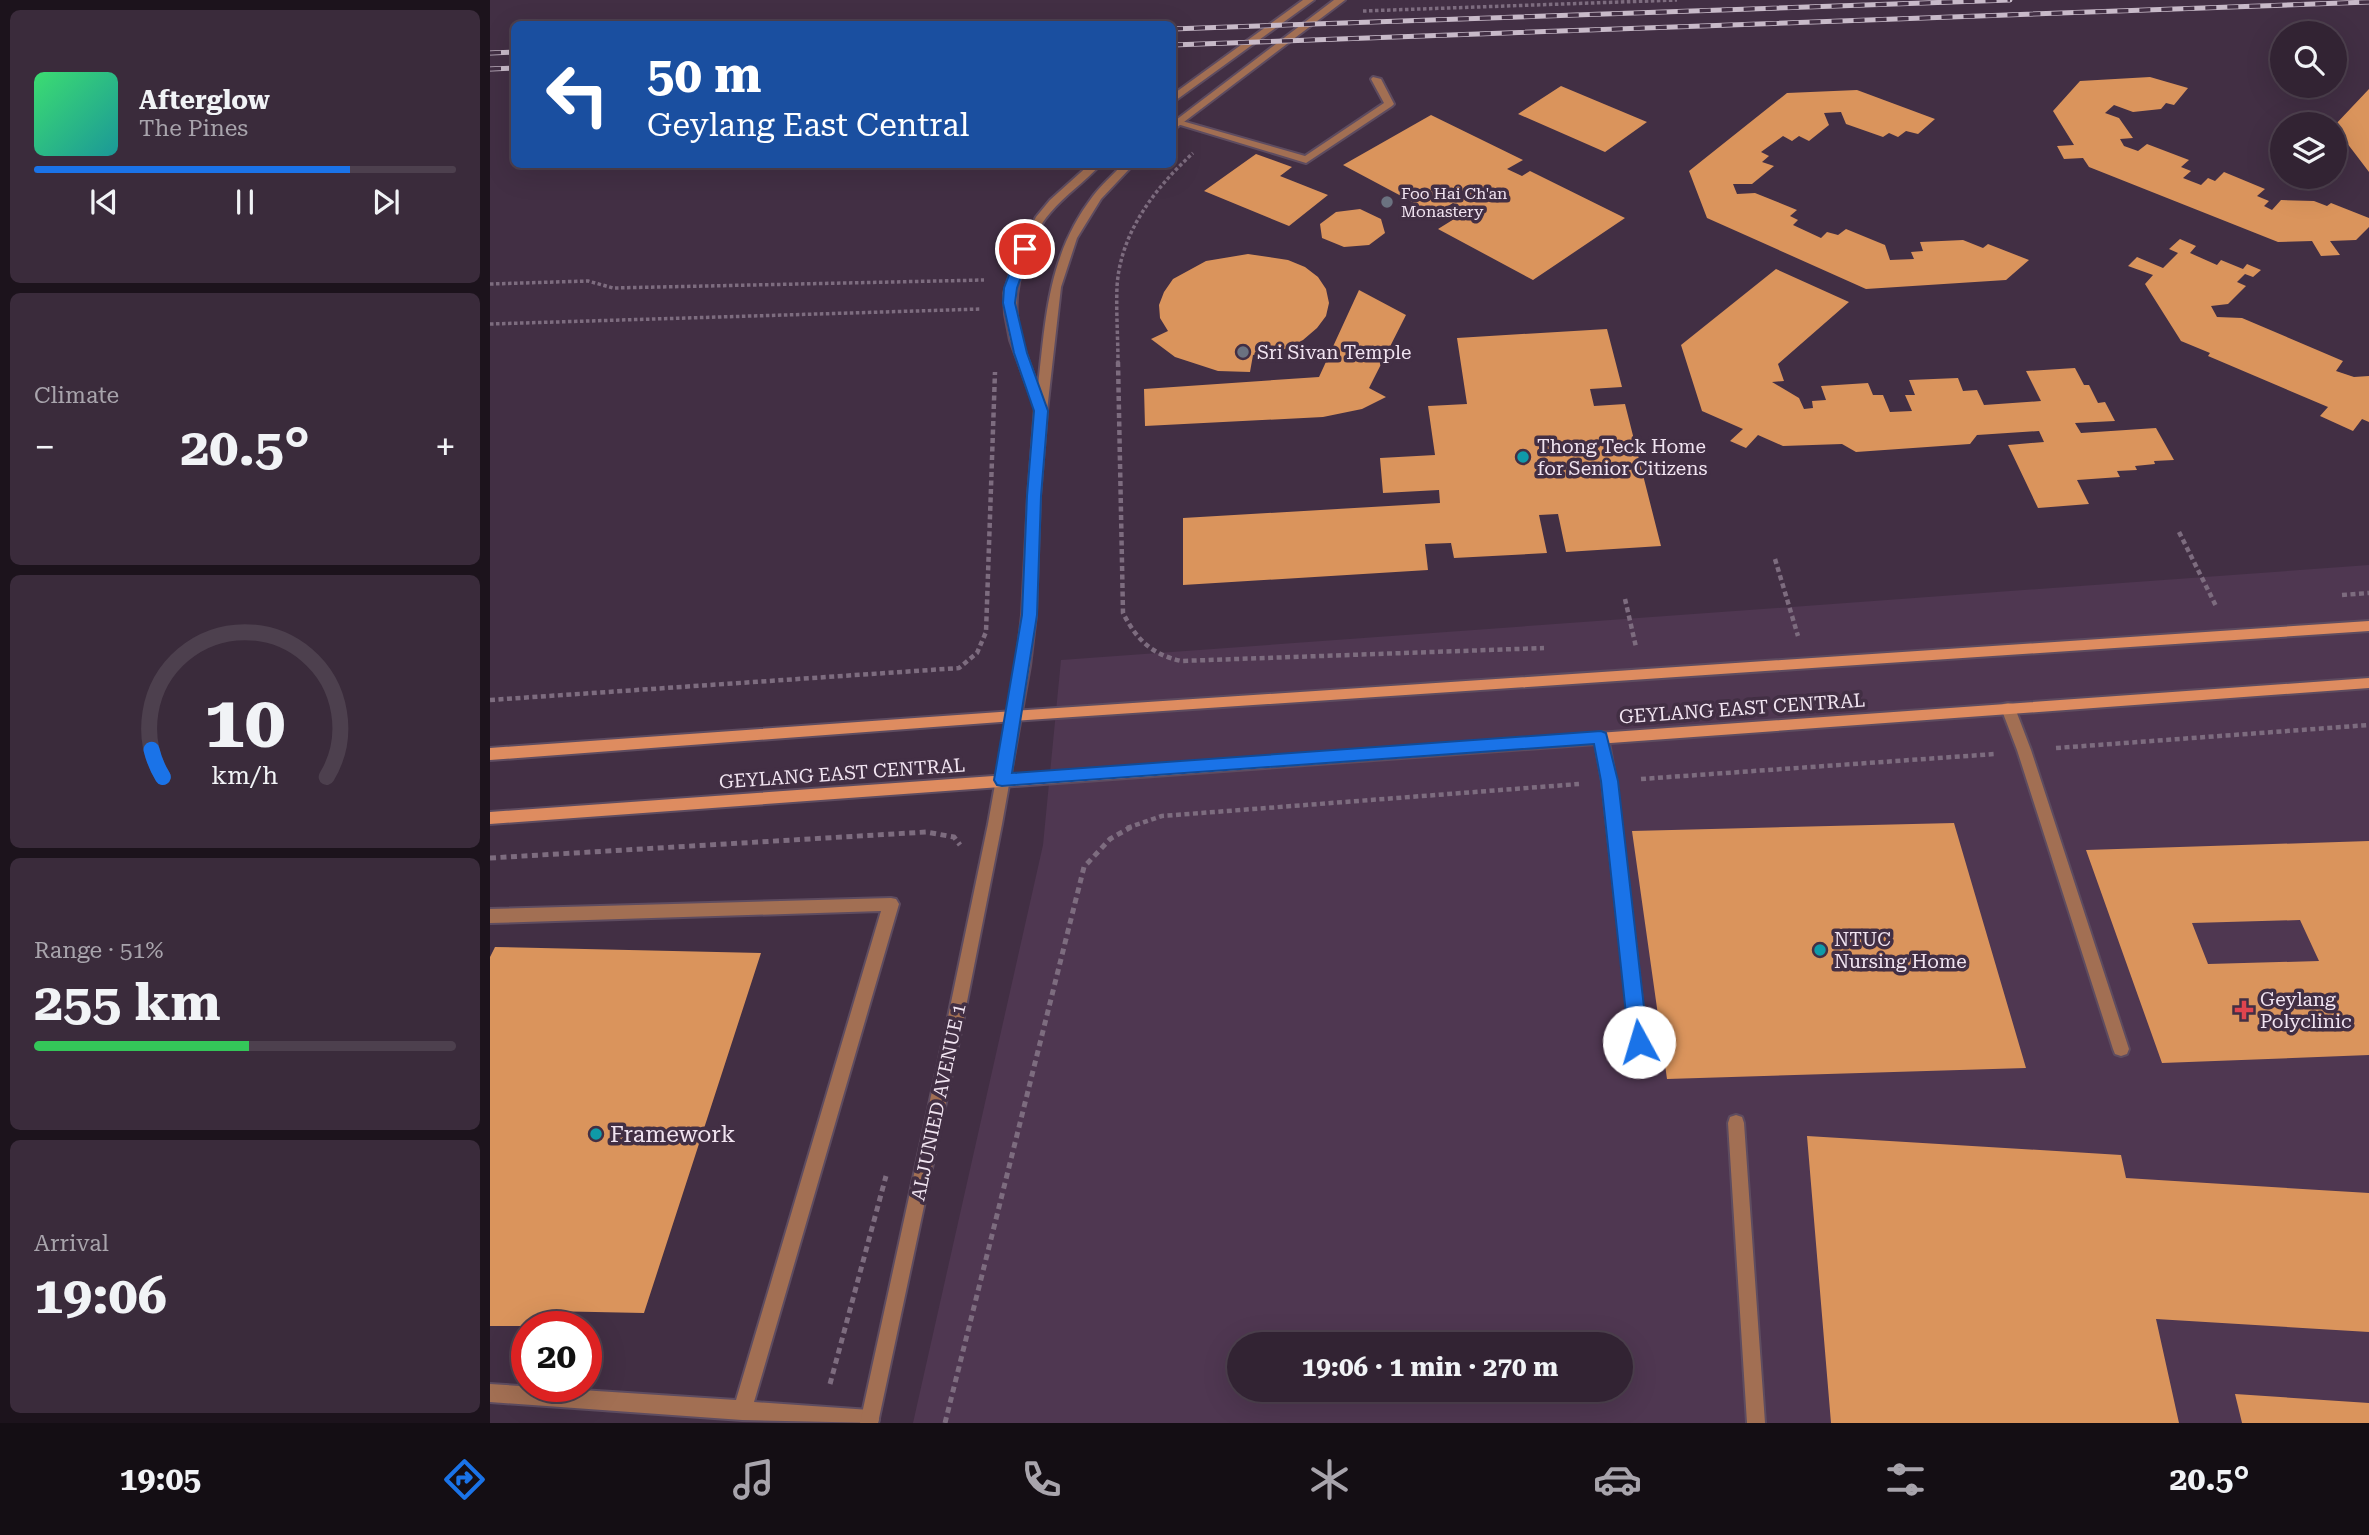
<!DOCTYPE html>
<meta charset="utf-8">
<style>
body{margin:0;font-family:"Roboto Serif",serif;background:#3a2b3b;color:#f1f3f6;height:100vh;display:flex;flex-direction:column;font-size:26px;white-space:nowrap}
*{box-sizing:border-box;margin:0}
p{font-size:23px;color:#a8a4ac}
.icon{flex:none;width:38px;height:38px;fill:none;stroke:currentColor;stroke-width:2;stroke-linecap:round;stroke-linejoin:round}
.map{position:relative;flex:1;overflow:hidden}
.panel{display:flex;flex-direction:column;gap:10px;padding:10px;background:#1c131c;width:490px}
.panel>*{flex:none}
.banner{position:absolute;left:21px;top:21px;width:665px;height:147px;border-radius:10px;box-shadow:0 7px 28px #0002,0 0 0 2px #4d404e;background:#1a4fa0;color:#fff;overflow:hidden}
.buttons{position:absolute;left:1780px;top:21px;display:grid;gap:14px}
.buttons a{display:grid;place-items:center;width:77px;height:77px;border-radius:50%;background:#322333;box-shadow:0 7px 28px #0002,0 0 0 2px #4d404e;font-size:35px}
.speed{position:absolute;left:21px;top:1311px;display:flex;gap:14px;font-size:35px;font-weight:700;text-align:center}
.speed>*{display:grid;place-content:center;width:91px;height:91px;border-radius:50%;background:#322333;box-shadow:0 7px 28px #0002,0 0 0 2px #4d404e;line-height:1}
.speed .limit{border:10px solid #d22;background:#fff;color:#111}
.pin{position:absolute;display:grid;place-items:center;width:60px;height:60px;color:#fff;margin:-30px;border:4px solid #fff;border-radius:50%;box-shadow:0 2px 7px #0007}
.me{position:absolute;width:77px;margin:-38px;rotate:354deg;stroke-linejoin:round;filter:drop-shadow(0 0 5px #0008)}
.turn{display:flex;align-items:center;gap:24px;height:147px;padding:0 21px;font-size:32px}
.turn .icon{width:91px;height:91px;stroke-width:2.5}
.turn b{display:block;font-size:49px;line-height:60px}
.big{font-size:52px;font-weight:700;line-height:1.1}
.panel .widget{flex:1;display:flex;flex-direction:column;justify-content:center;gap:10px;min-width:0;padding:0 24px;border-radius:10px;background:#3a2b3b}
.panel .dial{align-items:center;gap:0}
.dial svg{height:182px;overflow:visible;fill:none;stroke:#4d404e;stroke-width:7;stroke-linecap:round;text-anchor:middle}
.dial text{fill:#f1f3f6;stroke:none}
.song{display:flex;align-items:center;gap:21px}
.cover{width:84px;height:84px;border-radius:10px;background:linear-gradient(135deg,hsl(140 70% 55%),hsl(180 70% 35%))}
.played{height:7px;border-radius:4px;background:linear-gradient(90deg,#1a73e8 75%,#4d404e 75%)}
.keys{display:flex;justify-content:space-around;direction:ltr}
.heat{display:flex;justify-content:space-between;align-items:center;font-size:38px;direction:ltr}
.charge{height:10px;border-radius:5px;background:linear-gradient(90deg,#34c759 51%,#4d404e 0)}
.trip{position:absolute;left:737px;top:1332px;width:406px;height:70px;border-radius:35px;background:#322333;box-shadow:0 7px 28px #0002,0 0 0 2px #4d404e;font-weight:700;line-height:70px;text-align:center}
.dock{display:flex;height:112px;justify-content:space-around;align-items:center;background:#140e14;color:#a8a4ac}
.dock .icon{width:49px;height:49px}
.dock .active{color:#1a73e8}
.dock b{font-size:32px;color:#f1f3f6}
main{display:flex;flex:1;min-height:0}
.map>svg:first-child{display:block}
.built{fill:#4f3751;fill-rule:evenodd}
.building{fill:#da945c;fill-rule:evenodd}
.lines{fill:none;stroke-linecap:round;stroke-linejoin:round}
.service-casing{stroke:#5e4c60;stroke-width:4}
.minor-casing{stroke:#5e4c60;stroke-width:4}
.secondary-casing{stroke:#5e4c60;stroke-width:4}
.path-far2{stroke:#7d6c7f;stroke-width:3.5;stroke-dasharray:3.5 2.5;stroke-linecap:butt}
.path-far1{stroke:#7d6c7f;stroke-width:4.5;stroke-dasharray:5 3.5;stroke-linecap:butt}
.path{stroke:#7d6c7f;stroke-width:5;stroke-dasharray:6 4.5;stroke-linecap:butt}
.service{fill:#a26f53;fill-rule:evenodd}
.minor{fill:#a26f53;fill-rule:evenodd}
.secondary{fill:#de8c60;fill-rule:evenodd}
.rail-casing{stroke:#c8bac9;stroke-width:5}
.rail{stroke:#422f44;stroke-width:3.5;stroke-dasharray:11;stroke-linecap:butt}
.route{fill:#1a73e8;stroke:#114b97;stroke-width:2}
.worship-dot{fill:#6b7280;stroke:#422f44;stroke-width:2.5}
.culture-dot{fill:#0f9aa8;stroke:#422f44;stroke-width:2.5}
.health-dot{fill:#e0444e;stroke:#422f44;stroke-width:2.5}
.labels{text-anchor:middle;stroke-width:7;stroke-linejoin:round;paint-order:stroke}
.far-poi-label{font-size:16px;fill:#f1e4f1;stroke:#422f44;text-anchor:start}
.poi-label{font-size:19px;fill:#f1e4f1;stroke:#422f44;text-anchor:start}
.street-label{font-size:19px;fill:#f1e4f1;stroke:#422f44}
.near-poi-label{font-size:23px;fill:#f1e4f1;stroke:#422f44;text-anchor:start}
</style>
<main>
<section class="panel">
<div class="widget">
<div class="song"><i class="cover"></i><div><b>Afterglow</b><p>The Pines</p></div></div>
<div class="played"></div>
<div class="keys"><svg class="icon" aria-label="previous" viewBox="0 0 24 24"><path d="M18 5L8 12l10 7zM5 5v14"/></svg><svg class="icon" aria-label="pause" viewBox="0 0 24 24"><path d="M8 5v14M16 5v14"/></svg><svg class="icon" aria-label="next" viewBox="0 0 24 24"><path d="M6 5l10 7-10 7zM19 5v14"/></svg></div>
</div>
<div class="widget"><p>Climate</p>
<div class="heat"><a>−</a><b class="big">20.5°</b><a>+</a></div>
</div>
<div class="widget dial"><svg viewBox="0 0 100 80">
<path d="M14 69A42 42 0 1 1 86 69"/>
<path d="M14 69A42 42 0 0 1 9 57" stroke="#1a73e8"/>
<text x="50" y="56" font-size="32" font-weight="700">10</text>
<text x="50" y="72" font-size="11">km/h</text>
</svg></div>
<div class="widget"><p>Range · 51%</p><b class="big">255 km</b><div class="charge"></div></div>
<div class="widget"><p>Arrival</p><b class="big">19:06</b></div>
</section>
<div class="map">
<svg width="1879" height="1423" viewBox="0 0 1879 1423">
<rect width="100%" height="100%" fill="#422f44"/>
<path class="built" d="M1879,565v858h-1456l130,-578 18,-185zM749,1344h381v46h-381z"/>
<path class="building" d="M1660,77l38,11 -14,17 -8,-2 -5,6 -28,3 -19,-7 -9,8 14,5 14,20 -13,1 4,7 14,5 9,-7 42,16 -8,7 10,4 -8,7 18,7 7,-7 7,3 9,-9 41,17 -8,7 12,5 -5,5 8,4 9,-10 33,1 13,5 4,-3 38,15v9l-13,13 -26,1 10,14 -19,1 -9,-15 -34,1 -189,-75 -6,-9 -19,1 -7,-13 17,-1 -21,-34 27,-30z
M1071,86l86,36 -42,30 -87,-38z
M1879,89v83l-35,-46z
M1367,90l78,29 -17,15 -12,-3 -8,6 -9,-4 -6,4 -37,-13 -5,-12 -17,1 5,12 -20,16 -10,-5 -7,5 -9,-5 -22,16 8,4 -7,6 12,4 -22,18h-19l4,10 18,-1 42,17 -7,6 8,4 -5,5 28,13 6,-6 11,3 8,-6 39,16 5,15 24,-1 -3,-7 12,-1 -3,-9 43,-2 20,8 5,-4 41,16 -23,20 -140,9 -159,-71 -18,-47 98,-78z
M941,115l92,45 -16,9 15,7 8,-5 95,47 -92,62 -95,-51 29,-18 -14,-8 -18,11 -92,-49z
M766,154l36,13 -12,9 48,19 -39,31 -85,-35z
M870,209l21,10 4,14 -16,12 -25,2 -22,-9 -2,-14 16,-12z
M1690,239l16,7 -6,7 27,12 4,-5 22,9 4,-5 14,6 -8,7 -8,-3 -8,8 9,4 -18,18 -17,2 6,11 25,1 101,43 -7,10 18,6 15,-1v46l-7,-3 -9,12 -33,-15 8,-9 -120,-51 2,-3 -29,-12 -36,-57 8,-9 -25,-9 9,-9 26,11 15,-15 -9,-4z
M758,254l40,6 17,7 13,10 8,12 3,14 -3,13 -9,12 -14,12 -18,9 -32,6 -3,17 -32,-1 -43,-14 -24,-18 17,-8 -8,-13 -1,-13 5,-13 9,-13 33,-18z
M1286,269l73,33 -71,62 6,17 -12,1 27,16 5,11 9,-1 -1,-7 14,-1 -5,-14 47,-3 5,12h10l7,17 22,-1 -7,-16h10l-6,-15 49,-2 5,13 14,-1 7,15 57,-4 -15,-30 49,-3 9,17h5l9,18 7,-1 10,19 -40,2 6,10 75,-5 18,32 -20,1 1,3 -20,2 2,4 -20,1 3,6 -43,3 12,24 -51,4 -30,-63 36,-3 -5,-11 -62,4 -7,9 -114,8 -14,-8 -59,2 -25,-11 -12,13 -16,-7 13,-12 -41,-18 -21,-66z
M869,290l47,25 -37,73 17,9 -24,12 -39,8 -178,9 -1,-37 175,-12z
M1117,329l15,58 -32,2 4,17 31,-2 36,142 -95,6 -8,-38 -19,1 8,38 -93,5 -3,-15 -26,1 3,26 -245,15v-67l257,-15 -1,-13 -56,3 -3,-35 55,-3 -7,-49 39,-2 -10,-66z
M1464,823l72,245 -359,11 -35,-248z
M1879,841v214l-207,8 -76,-213zM1810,920l19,41 -111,3 -16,-41z
M5,947l266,6 -117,360 -98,-2 -5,15h-51v-369z
M1317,1136l314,19 5,23 243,15v139l-213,-13 23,104h-348z
M1745,1394l134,9v20h-127z"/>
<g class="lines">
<g class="service-casing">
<path id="service" d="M883,77l8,2 13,25 -2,2 -86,57 -132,-40 8,-2 123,35 79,-53 -13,-24z
M1518,703l5,1 2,4 16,42 98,299 -2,5 -6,2 -6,-2 -2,-5 -96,-299 -16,-42 2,-4z
M1111,732l5,1 2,4 8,44 31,262 -2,5 -6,2 -6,-2 -2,-5 -29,-262 -8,-44 2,-4z
M401,898l5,1 3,5 -145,498 116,8 7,2 2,7 -1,4 -136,-3 -252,-18v-18l246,16 145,-489 -391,12v-14z
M1246,1115l6,2 2,6 21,300h-18l-19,-300 2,-6z"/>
</g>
<g class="minor-casing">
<path id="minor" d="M813,0h11l-142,103v-8z
M844,0h11l-173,131v-8z
M600,164h11c-16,18 -36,31 -51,49 -10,11 -16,25 -21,38 -23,54 -11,83 9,135 8,-70 10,-131 55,-190 8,-11 20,-21 30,-32h11l-33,35 -24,39 -16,49 -14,124 -7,85 -4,119 -6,51 -28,158 -39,198 -85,401h-18l87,-401 41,-198 28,-158 6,-51 6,-119 7,-88 -25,-68 -5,-26 -1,-21 11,-35 21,-41 14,-17z"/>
</g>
<g class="secondary-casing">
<path id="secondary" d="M1879,621v10l-1355,90 -524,39v-12l524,-37z
M1879,678v10l-1879,136v-12z"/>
</g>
<path class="path-far2" d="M873,11l314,-11
M0,284l98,-3 25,7 371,-8
M0,324l491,-15
M628,364c0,-26 -2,-52 -1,-77 3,-54 38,-99 76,-134"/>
<path class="path-far1" d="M628,362l5,251c14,27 28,41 58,48l363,-13
M1689,532l37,74
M1285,559l23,77
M1852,595l27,-2
M1135,599l11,48
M0,700l469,-32 18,-15 9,-21 9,-260
M1566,748l313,-23
M1151,779l354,-25
M637,828l35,-12 417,-32"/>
<path class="path" d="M0,858l436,-26 28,5 6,8
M340,1384l56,-208
M455,1423l139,-556 26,-28 21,-12"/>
<use href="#service" class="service"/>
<use href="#minor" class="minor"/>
<use href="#secondary" class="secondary"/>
<g class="rail-casing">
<path id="rail" d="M682,29l838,-29
M682,45l1197,-43
M0,53l24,-1
M0,69l24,-1"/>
</g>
<use href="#rail" class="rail"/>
</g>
<path class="route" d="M535,245l6,4 -14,39 -2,15 12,50 21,58 -7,85 -4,119 -25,158 589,-42 5,2 12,48 30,261 -3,6 -6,3 -7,-3 -3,-6 -28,-261 -7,-37 -592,42 -5,-1 -3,-5 28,-165 5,-119 7,-85 -20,-58 -11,-50 1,-15 15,-39z"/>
<g class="worship-dot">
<circle cx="897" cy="202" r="7"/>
<circle cx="753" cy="352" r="7"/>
</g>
<g class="culture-dot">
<circle cx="1033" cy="457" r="7"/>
<circle cx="1330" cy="950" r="7"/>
<circle cx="106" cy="1134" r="7"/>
</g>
<path class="health-dot" d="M1750.5 999.5h7v7h7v7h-7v7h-7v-7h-7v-7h7z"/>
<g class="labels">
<g class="far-poi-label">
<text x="911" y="199">Foo Hai Ch'an<tspan x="911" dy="18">Monastery</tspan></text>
</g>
<g class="poi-label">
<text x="767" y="359">Sri Sivan Temple</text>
<text x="1047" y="453">Thong Teck Home<tspan x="1047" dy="22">for Senior Citizens</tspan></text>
<text x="1344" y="946">NTUC<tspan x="1344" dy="22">Nursing Home</tspan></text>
<text x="1770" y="1006">Geylang<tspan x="1770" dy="22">Polyclinic</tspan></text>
</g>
<g class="street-label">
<text transform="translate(1252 708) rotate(-4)" y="7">GEYLANG EAST CENTRAL</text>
<text transform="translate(352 773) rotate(-4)" y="7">GEYLANG EAST CENTRAL</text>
<text transform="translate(448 1102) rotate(-78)" y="7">ALJUNIED AVENUE 1</text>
</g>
<g class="near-poi-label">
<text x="120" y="1142">Framework</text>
</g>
</g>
</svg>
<div class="buttons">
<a><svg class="icon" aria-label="search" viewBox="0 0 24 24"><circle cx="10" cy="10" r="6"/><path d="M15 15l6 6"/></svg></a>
<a><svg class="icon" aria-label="layers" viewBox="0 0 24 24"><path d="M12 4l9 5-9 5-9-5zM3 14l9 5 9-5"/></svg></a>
</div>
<div class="speed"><div class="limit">20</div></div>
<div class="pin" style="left:535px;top:249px;background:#d93025"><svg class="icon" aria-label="arrive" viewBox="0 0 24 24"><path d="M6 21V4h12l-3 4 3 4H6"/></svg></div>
<svg class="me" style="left:1149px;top:1042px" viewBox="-20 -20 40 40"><circle r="19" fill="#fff"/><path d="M0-13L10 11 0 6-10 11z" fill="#1a73e8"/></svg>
<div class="trip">19:06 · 1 min · 270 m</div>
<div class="banner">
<div class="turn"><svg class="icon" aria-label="left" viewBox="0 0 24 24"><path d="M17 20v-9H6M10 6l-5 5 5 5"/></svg><div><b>50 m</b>Geylang East Central</div></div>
</div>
</div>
</main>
<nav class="dock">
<b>19:05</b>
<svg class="icon active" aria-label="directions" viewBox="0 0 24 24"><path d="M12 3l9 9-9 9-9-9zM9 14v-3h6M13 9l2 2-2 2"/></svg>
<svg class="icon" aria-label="music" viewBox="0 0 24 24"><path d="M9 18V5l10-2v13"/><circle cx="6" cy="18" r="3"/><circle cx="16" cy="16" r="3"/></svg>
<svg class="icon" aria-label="phone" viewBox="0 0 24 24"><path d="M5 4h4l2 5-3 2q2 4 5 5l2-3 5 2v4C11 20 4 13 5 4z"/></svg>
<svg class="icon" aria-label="climate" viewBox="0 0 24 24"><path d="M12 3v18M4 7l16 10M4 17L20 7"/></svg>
<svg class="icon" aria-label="car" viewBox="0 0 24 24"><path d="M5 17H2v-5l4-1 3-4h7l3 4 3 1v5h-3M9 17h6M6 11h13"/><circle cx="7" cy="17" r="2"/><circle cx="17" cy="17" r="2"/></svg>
<svg class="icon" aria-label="filters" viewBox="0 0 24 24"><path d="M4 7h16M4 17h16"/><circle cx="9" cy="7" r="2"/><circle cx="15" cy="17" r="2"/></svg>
<b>20.5°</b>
</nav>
